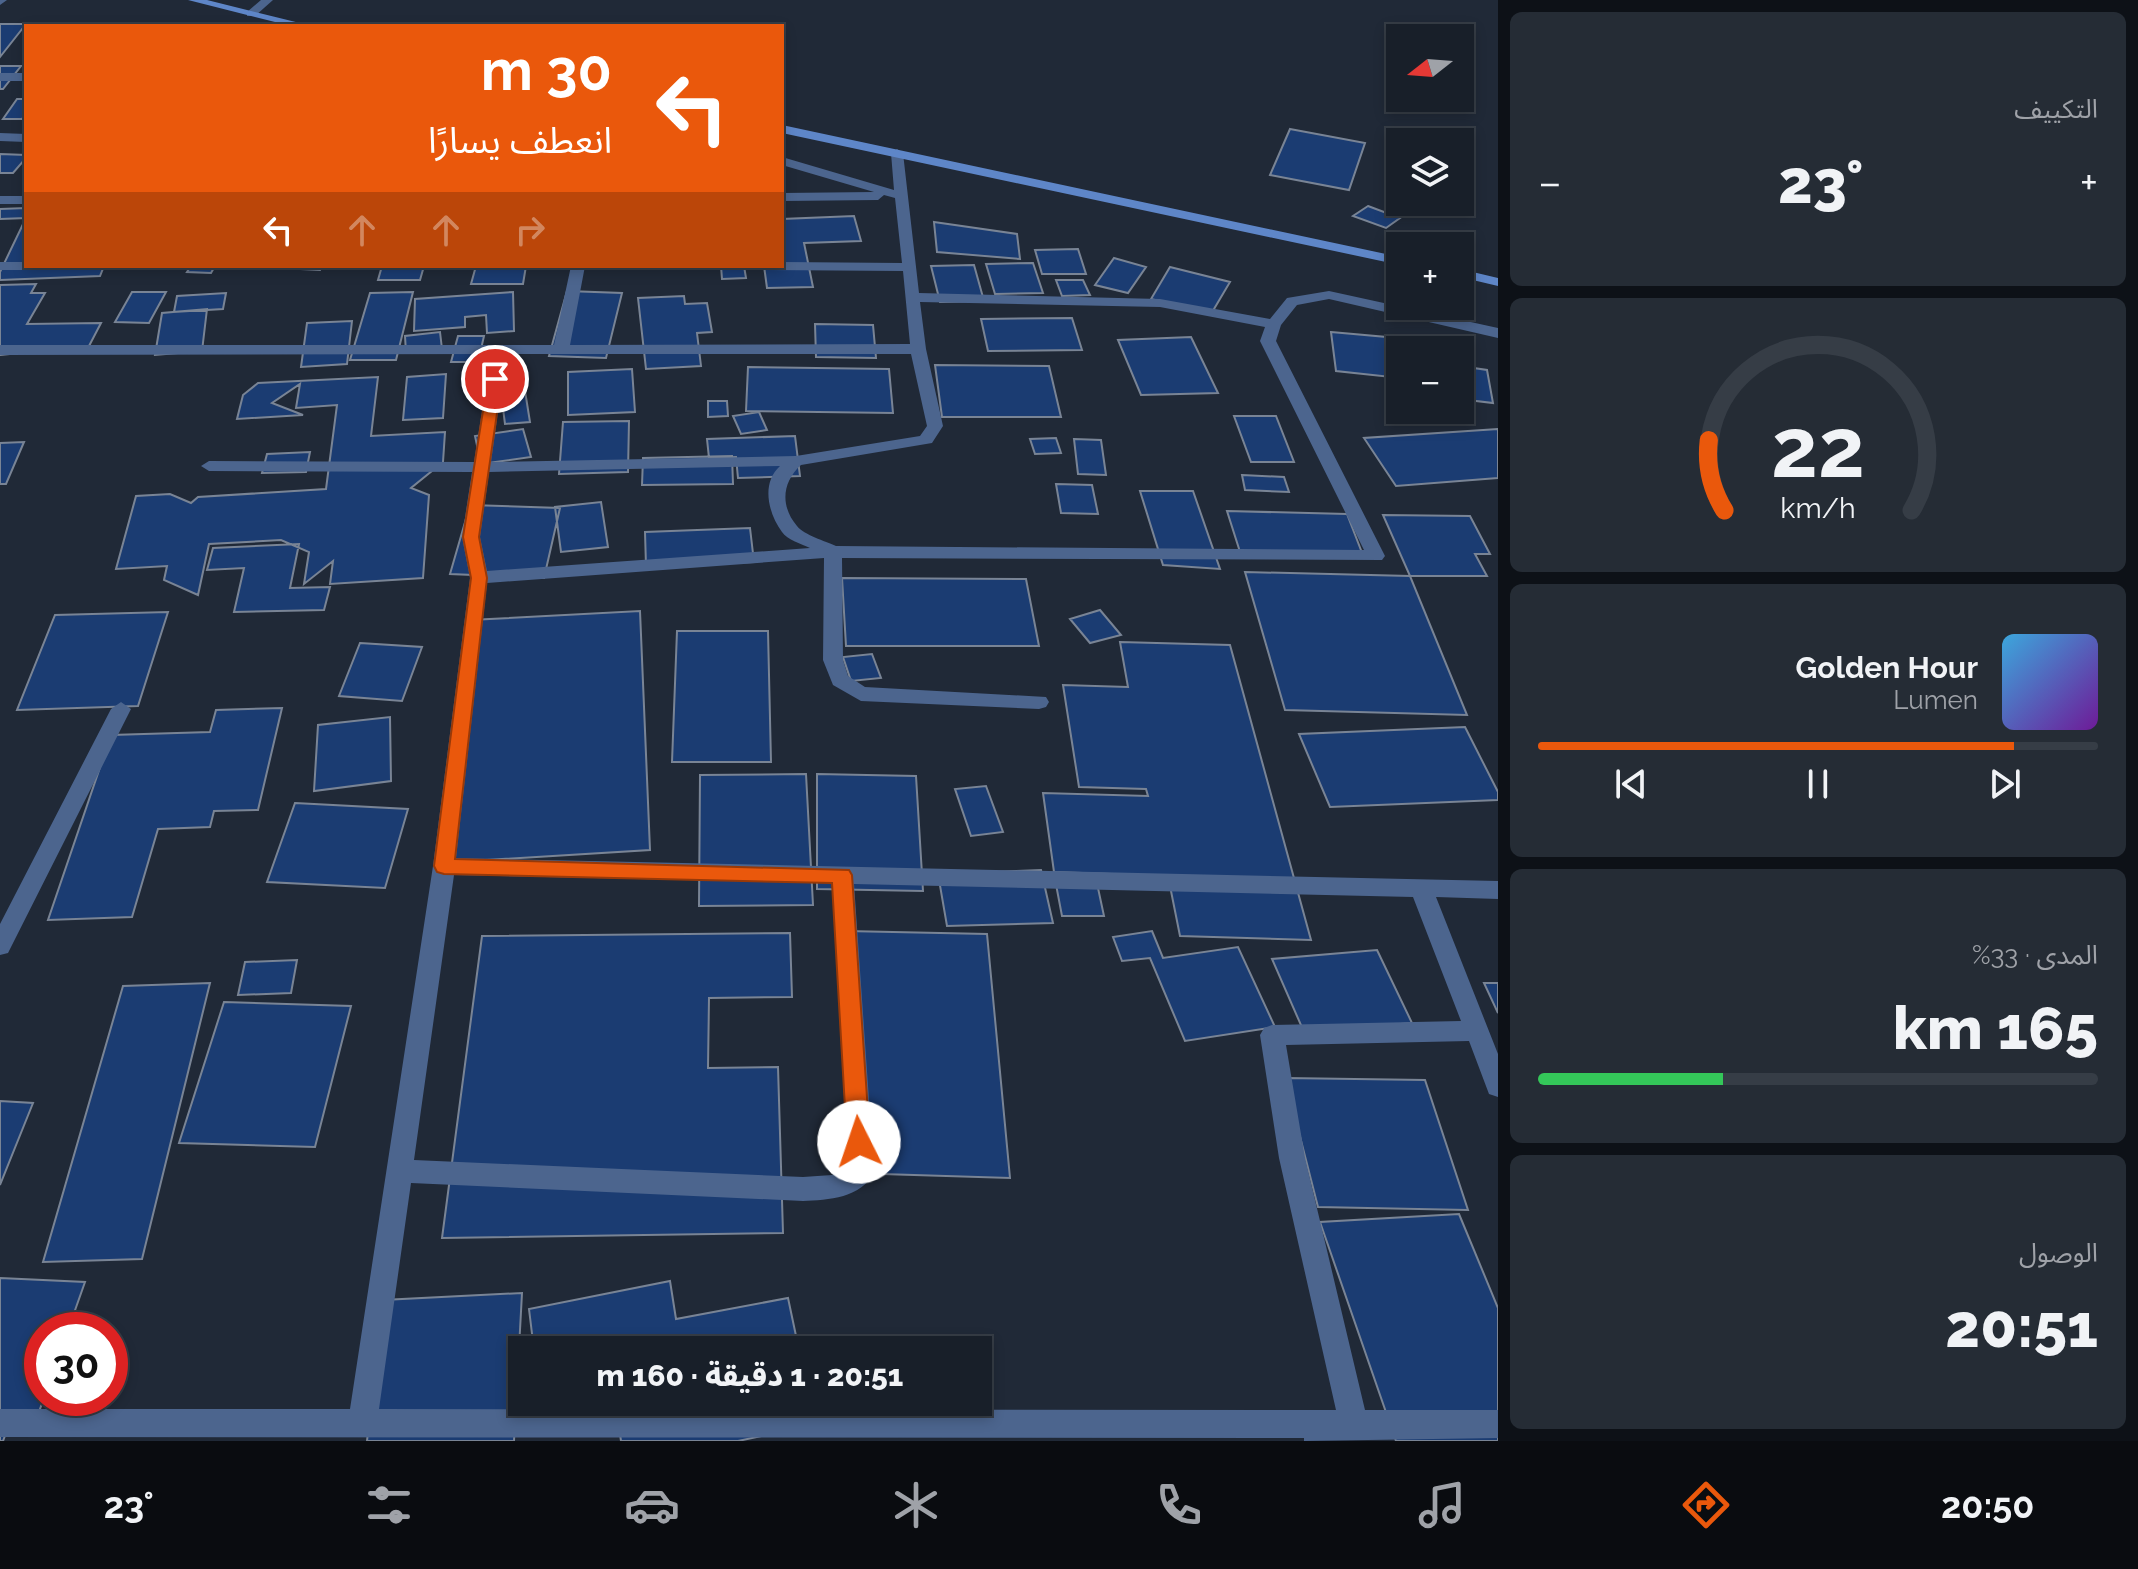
<!DOCTYPE html>
<html lang="ar">
<meta charset="utf-8">
<style>
body{margin:0;font-family:Raleway,"Noto Sans Arabic",sans-serif;background:#252c35;color:#f1f3f6;direction:rtl;height:100vh;display:flex;flex-direction:column;font-size:30px;white-space:nowrap}
*{box-sizing:border-box;margin:0}
p{font-size:26px;color:#9fa2a8}
.icon{flex:none;width:44px;height:44px;fill:none;stroke:currentColor;stroke-width:2;stroke-linecap:round;stroke-linejoin:round}
.map{position:relative;flex:1;overflow:hidden;direction:ltr}
.sheet{display:flex;flex-direction:column;gap:12px;padding:12px;background:#0d1117;width:640px}
.sheet>*{flex:none}
.banner{position:absolute;left:24px;top:24px;width:760px;height:244px;border-radius:0px;box-shadow:0 4px 12px #0003,0 0 0 2px #363d46;direction:rtl;background:#ea580c;color:#fff;overflow:hidden}
.needle{width:52px;rotate:253deg}
.buttons{position:absolute;left:1386px;top:24px;display:grid;gap:16px}
.buttons a{display:grid;place-items:center;width:88px;height:88px;border-radius:0px;background:#181f29;box-shadow:0 4px 12px #0003,0 0 0 2px #363d46;font-size:40px}
.speed{position:absolute;left:24px;top:1312px;display:flex;gap:16px;font-size:40px;font-weight:700;text-align:center}
.speed>*{display:grid;place-content:center;width:104px;height:104px;border-radius:50%;background:#181f29;box-shadow:0 4px 12px #0003,0 0 0 2px #363d46;line-height:1}
.speed .limit{border:12px solid #d22;background:#fff;color:#111}
.pin{position:absolute;display:grid;place-items:center;width:68px;height:68px;color:#fff;margin:-34px;border:4px solid #fff;border-radius:50%;box-shadow:0 2px 8px #0007}
.me{position:absolute;width:88px;margin:-44px;rotate:356deg;stroke-linejoin:round;filter:drop-shadow(0 0 6px #0008)}
.turn{display:flex;align-items:center;gap:28px;height:168px;padding:0 40px;font-size:36px}
.turn .icon{width:104px;height:104px;stroke-width:2.5}
.turn b{display:block;font-size:56px;line-height:68px}
.lanes{display:flex;align-items:center;height:76px;padding:0 40px;background:#0003;justify-content:center;gap:40px;direction:ltr}
.lanes .off{opacity:.35}
.big{font-size:60px;font-weight:800;line-height:1.1}
.sheet .tile{flex:1;display:flex;flex-direction:column;justify-content:center;gap:12px;min-width:0;padding:0 28px;border-radius:12px;background:#252c35}
.sheet .dial{align-items:center;gap:0}
.dial svg{height:208px;overflow:visible;fill:none;stroke:#363d46;stroke-width:7;stroke-linecap:round;text-anchor:middle}
.dial text{fill:#f1f3f6;stroke:none}
.song{display:flex;align-items:center;gap:24px}
.cover{width:96px;height:96px;border-radius:12px;background:linear-gradient(135deg,hsl(200 70% 55%),hsl(280 70% 35%))}
.played{height:8px;border-radius:4px;background:linear-gradient(90deg,#ea580c 85%,#363d46 85%)}
.keys{display:flex;justify-content:space-around;direction:ltr}
.heat{display:flex;justify-content:space-between;align-items:center;font-size:44px;direction:ltr}
.charge{height:12px;border-radius:6px;background:linear-gradient(90deg,#34c759 33%,#363d46 0)}
.trip{position:absolute;left:508px;top:1336px;width:484px;height:80px;border-radius:0px;background:#181f29;box-shadow:0 4px 12px #0003,0 0 0 2px #363d46;font-weight:800;line-height:80px;text-align:center;direction:rtl}
.menu{display:flex;height:128px;justify-content:space-around;align-items:center;background:#0a0c10;color:#9fa2a8}
.menu .icon{width:56px;height:56px}
.menu .on{color:#ea580c}
.menu b{font-size:36px;color:#f1f3f6}
main{display:flex;flex:1;min-height:0}
.map>svg:first-child{display:block}
.building{fill:#1b3c72;stroke:#798495;stroke-width:2}
.lines{fill:none;stroke-linecap:round;stroke-linejoin:round}
.minor{fill:#4c658e;fill-rule:evenodd}
.secondary{fill:#5e86c8;fill-rule:evenodd}
.route{fill:#ea580c;stroke:#983908;stroke-width:2}
</style>
<main>
<section class="sheet">
<div class="tile"><p>التكييف</p>
<div class="heat"><a>−</a><b class="big">23°</b><a>+</a></div>
</div>
<div class="tile dial"><svg viewBox="0 0 100 80">
<path d="M14 69A42 42 0 1 1 86 69"/>
<path d="M14 69A42 42 0 0 1 8 42" stroke="#ea580c"/>
<text x="50" y="56" font-size="32" font-weight="700">22</text>
<text x="50" y="72" font-size="11">km/h</text>
</svg></div>
<div class="tile">
<div class="song"><i class="cover"></i><div><b>Golden Hour</b><p>Lumen</p></div></div>
<div class="played"></div>
<div class="keys"><svg class="icon" aria-label="previous" viewBox="0 0 24 24"><path d="M18 5L8 12l10 7zM5 5v14"/></svg><svg class="icon" aria-label="pause" viewBox="0 0 24 24"><path d="M8 5v14M16 5v14"/></svg><svg class="icon" aria-label="next" viewBox="0 0 24 24"><path d="M6 5l10 7-10 7zM19 5v14"/></svg></div>
</div>
<div class="tile"><p>المدى · 33%</p><b class="big">165 km</b><div class="charge"></div></div>
<div class="tile"><p>الوصول</p><b class="big">20:51</b></div>
</section>
<div class="map">
<svg width="1498" height="1441" viewBox="0 0 1498 1441">
<rect width="100%" height="100%" fill="#202937"/>
<path class="building" d="M0,24h26l-26,33z
M0,66h21l-18,23h-3z
M17,99h9v14l-4,6h-19z
M1290,129l75,14 -16,47 -79,-15z
M0,154l26,1v3l-13,15h-13z
M1368,206l32,12 -14,10 -33,-12z
M26,208v10l-26,1v-10z
M854,216l7,25 -57,2 9,44 -46,1 -3,-22h18v-47z
M25,220l1,46h78l-4,10 -100,4v-8z
M934,222l83,12 3,25 -83,-7z
M1078,249l8,25h-44l-7,-24z
M1114,258l32,9 -18,26 -33,-8z
M1033,263l10,30 -48,1 -9,-30z
M974,265l10,36 -44,1 -9,-36z
M191,266h24l-4,7 -24,-1z
M239,266h83l-2,4z
M382,266h42l-4,14h-42z
M476,266h50l-3,18h-52z
M721,266h23l2,12 -24,1z
M1170,267l60,15 -19,32 -60,-15z
M1056,280h27l7,15 -28,1z
M36,284l-5,9h14l-18,31 74,-1 -12,23 -89,9v-70z
M567,291l55,2 -16,65 -57,-2z
M132,292h34l-17,31 -34,-1z
M413,292l-17,68h-46l20,-67z
M513,292l1,39 -27,2 -1,-18 -21,2v10l-51,4 1,-32z
M226,293l-3,16 -49,3 3,-16z
M684,296l1,8 22,-1 5,29 -15,1 4,33 -55,3 -8,-71z
M207,309l-5,42 -47,4 7,-42z
M1072,318l10,32 -94,1 -7,-32z
M352,321l-5,43 -46,3 6,-44z
M815,324l58,1 3,33 -60,-1z
M440,332l2,17 -36,4 -1,-17z
M1331,332l89,8 2,10h-22v28l-64,-7z
M458,336h26l-6,26h-27z
M1191,337l27,56 -77,2 -23,-55z
M935,365l114,1 12,51h-119z
M1460,366l27,4 6,33 -33,-4z
M748,367l141,2 4,44 -147,-2z
M632,369l3,43 -67,3v-43z
M446,374l-3,44 -40,2 4,-43z
M378,377l-7,59 74,-4 -2,30 -32,26 18,7 -6,83 -93,6 3,-23 -29,23 5,-32 -28,-12 -72,4 -11,51 -34,-15 3,-14 -51,3 20,-73 34,-2 21,9 7,-6 128,-8 11,-84 -41,3 4,-24 -28,19 31,12 -66,4 6,-24 15,-12z
M525,391l5,31 -25,2 -4,-31z
M708,401h19l1,15 -20,1z
M759,412l8,18 -26,4 -8,-18z
M1234,416h42l18,46h-43z
M629,421l-1,51 -69,2 4,-52z
M523,429l8,28 -50,7 -6,-28z
M1498,429v49l-102,8 -32,-48z
M795,436l5,40 -62,2 -2,-21 -27,1 -2,-19z
M1056,438l5,15 -26,1 -5,-15z
M1074,439l27,1 5,35 -28,-1z
M24,442l-18,42h-6v-41z
M310,452l-4,20 -44,1 5,-19z
M732,456l1,28 -91,1 1,-27z
M1242,475l42,2 5,15 -44,-2z
M1056,484l36,1 6,29 -37,-1z
M1140,491h53l27,78 -57,-4z
M601,502l7,45 -47,5 -6,-45z
M470,505l90,3 -16,70 -94,-4z
M1227,511l120,3 17,44 -123,-3z
M1383,515l87,1 20,38h-15l12,22h-77z
M750,528l4,34 -108,4 -1,-34z
M299,544l-9,44 40,-1 -6,23 -90,2 10,-44 -37,2 6,-22z
M1245,572l165,4 57,139 -182,-5z
M842,578l184,1 13,67h-193z
M1100,610l21,25 -31,8 -20,-24z
M640,611l10,239 -197,12 17,-242z
M168,612l-30,94 -121,4 38,-95z
M677,631h91l3,131h-99z
M1120,642l110,3 81,295 -131,-4 -12,-60 -114,-4 -11,-79 105,3 -2,-7 -67,-2 -16,-102 65,2z
M360,643l62,4 -20,54 -63,-5z
M872,654l9,24 -30,3 -8,-24z
M282,708l-24,102 -44,1 -4,16 -52,2 -26,88 -84,3 63,-185 99,-3 6,-22z
M390,717l1,64 -77,10 4,-66z
M1465,727l33,65v8l-168,7 -31,-73z
M806,774l7,131 -114,1 1,-131z
M817,774l99,2 7,115 -106,-2z
M986,786l17,46 -32,4 -16,-47z
M295,803l113,6 -23,79 -118,-6z
M1041,870l12,53 -106,3 -9,-52z
M1054,874h41l9,42h-42z
M846,931l141,3 23,244 -160,-5z
M1152,931l11,27 75,-11 37,80 -90,14 -35,-83 -28,3 -9,-24z
M790,933l2,64 -83,1 -1,70 70,-1 5,166 -341,5 40,-302z
M1377,950l35,73 -108,9 -32,-73z
M297,960l-6,33 -53,2 7,-33z
M210,983l-68,276 -99,3 80,-276z
M1484,983h14v30z
M224,1002l127,4 -36,141 -136,-4z
M1285,1078l140,2 43,130 -150,-3z
M0,1101l33,2 -33,82z
M1459,1214l39,94v133h-102l-76,-219z
M0,1278l85,4 -17,48h-26l2,68 -10,27h-25l-6,16h-3z
M670,1281l6,38 112,-21 11,52h-265l-5,-41z
M522,1293l-8,148h-147l16,-141z
M540,1402h39l-39,8z
M684,1402h126l5,23 -77,16h-117l-3,-20 67,-13z"/>
<g class="lines">
<path class="minor" d="M0,0h7l-7,5z
M261,0h12l-18,16h-8v-4z
M0,73h26v8h-26z
M0,133l26,1v8l-26,-1z
M897,149l6,4 16,140 241,6 110,20 17,-21 42,-7 169,37v10l-169,-39 -32,6 -16,20 -5,16 109,215 -3,4 -540,-2 1,102 5,16 17,11 181,10 3,5 -3,5 -7,2 -178,-8 -28,-16 -10,-25 1,-102 -337,25 -31,275 1042,23v18l-62,-2 62,157v43l-9,-3 -20,-53 -183,4 19,113 60,252h133v28l-194,3v-3l-1304,-1v-28h350l83,-543 37,-288 -8,-41 10,-65 -263,-1 -8,-5 8,-5 265,1 17,-108 -491,1v-10h554l17,-79h14l-15,79 340,-1 -7,-73 -136,-1 -7,-4h22v-4l120,1 -7,-65 -11,-3 -6,5 -96,1v-8l92,-1 -92,-27v-8l112,33 -3,-37zM920,302l240,5 105,20 -5,14 104,209 -528,-4c-11,-5 -32,-11 -39,-20 -17,-20 -15,-44 4,-61l131,-22 11,-17 -17,-77zM506,354h405l16,72 -7,10 -124,20 -305,6zM780,466c-19,17 -12,47 2,66 5,8 20,12 28,16l-323,23 -7,-34 9,-65zM454,875l378,8 16,283 -16,9 -29,2 -389,-17zM854,884l559,13 48,124 -189,4 -8,3 -4,7 19,123 57,252 -957,-1 32,-226 392,18c25,-1 59,-3 71,-29z
M0,196h26v8h-26z
M0,262h26v4h7l-7,4h-26z
M121,702l10,7 -123,244 -8,2v-31l111,-215z"/>
<path class="secondary" d="M188,0h19l105,26h-21z
M782,125l618,132v8l-618,-132z
M1460,269l38,9v8l-38,-9z"/>
</g>
<path class="route" d="M495,375l7,4 -23,158 8,41 -32,281 394,11 3,5 18,267 -3,8 -8,3 -8,-3 -4,-8 -15,-259 -388,-9 -7,-2 -3,-6 37,-288 -8,-41 25,-158z"/>
</svg>
<div class="buttons">
<a><svg class="needle" viewBox="-14 -14 28 28"><path d="M0-13l5 13h-10z" fill="#e53935"/><path d="M0 13l5-13h-10z" fill="#9fa2a8"/></svg></a>
<a><svg class="icon" aria-label="layers" viewBox="0 0 24 24"><path d="M12 4l9 5-9 5-9-5zM3 14l9 5 9-5"/></svg></a>
<a>+</a>
<a>−</a>
</div>
<div class="speed"><div class="limit">30</div></div>
<div class="pin" style="left:495px;top:379px;background:#d93025"><svg class="icon" aria-label="arrive" viewBox="0 0 24 24"><path d="M6 21V4h12l-3 4 3 4H6"/></svg></div>
<svg class="me" style="left:859px;top:1142px" viewBox="-20 -20 40 40"><circle r="19" fill="#fff"/><path d="M0-13L10 11 0 6-10 11z" fill="#ea580c"/></svg>
<div class="trip">20:51 · 1 دقيقة · 160 m</div>
<div class="banner">
<div class="turn"><svg class="icon" aria-label="left" viewBox="0 0 24 24"><path d="M17 20v-9H6M10 6l-5 5 5 5"/></svg><div><b>30 m</b>انعطف يسارًا</div></div>
<div class="lanes"><svg class="icon" aria-label="left" viewBox="0 0 24 24"><path d="M17 20v-9H6M10 6l-5 5 5 5"/></svg><svg class="icon off" aria-label="ahead" viewBox="0 0 24 24"><path d="M12 20V5M6 11l6-6 6 6"/></svg><svg class="icon off" aria-label="ahead" viewBox="0 0 24 24"><path d="M12 20V5M6 11l6-6 6 6"/></svg><svg class="icon off" aria-label="right" viewBox="0 0 24 24"><path d="M7 20v-9h11M14 6l5 5-5 5"/></svg></div>
</div>
</div>
</main>
<nav class="menu">
<b>20:50</b>
<svg class="icon on" aria-label="directions" viewBox="0 0 24 24"><path d="M12 3l9 9-9 9-9-9zM9 14v-3h6M13 9l2 2-2 2"/></svg>
<svg class="icon" aria-label="music" viewBox="0 0 24 24"><path d="M9 18V5l10-2v13"/><circle cx="6" cy="18" r="3"/><circle cx="16" cy="16" r="3"/></svg>
<svg class="icon" aria-label="phone" viewBox="0 0 24 24"><path d="M5 4h4l2 5-3 2q2 4 5 5l2-3 5 2v4C11 20 4 13 5 4z"/></svg>
<svg class="icon" aria-label="climate" viewBox="0 0 24 24"><path d="M12 3v18M4 7l16 10M4 17L20 7"/></svg>
<svg class="icon" aria-label="car" viewBox="0 0 24 24"><path d="M5 17H2v-5l4-1 3-4h7l3 4 3 1v5h-3M9 17h6M6 11h13"/><circle cx="7" cy="17" r="2"/><circle cx="17" cy="17" r="2"/></svg>
<svg class="icon" aria-label="filters" viewBox="0 0 24 24"><path d="M4 7h16M4 17h16"/><circle cx="9" cy="7" r="2"/><circle cx="15" cy="17" r="2"/></svg>
<b>23°</b>
</nav>
